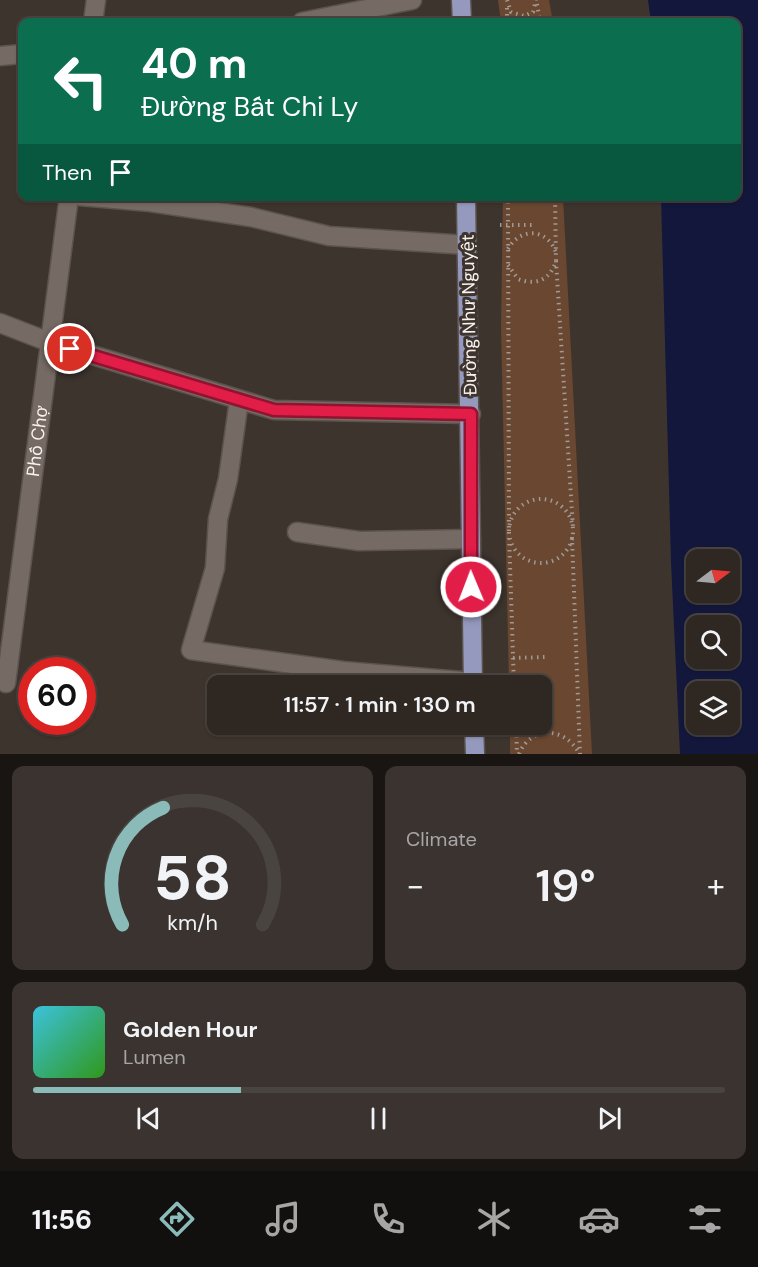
<!DOCTYPE html>
<meta charset="utf-8">
<style>
body{margin:0;font-family:"DM Sans",sans-serif;background:#3a332f;color:#f1f3f6;height:100vh;display:flex;flex-direction:column;font-size:22px;white-space:nowrap}
*{box-sizing:border-box;margin:0}
p{font-size:20px;color:#a7a5a5}
.icon{flex:none;width:33px;height:33px;fill:none;stroke:currentColor;stroke-width:2;stroke-linecap:round;stroke-linejoin:round}
.map{position:relative;height:754px;overflow:hidden}
.sheet{display:flex;flex-direction:column;gap:12px;padding:12px;background:#191513;flex:1}
.sheet>*{flex:none}
.banner{position:absolute;left:18px;top:18px;width:723px;height:183px;border-radius:12px;box-shadow:0 2px 4px #0004,0 0 0 2px #494440;background:#0b6e4f;color:#fff;overflow:hidden}
.needle{width:39px;rotate:74deg}
.controls{position:absolute;left:686px;top:549px;display:grid;gap:12px}
.controls a{display:grid;place-items:center;width:54px;height:54px;border-radius:12px;background:#2e2722;box-shadow:0 2px 4px #0004,0 0 0 2px #494440;font-size:30px}
.speed{position:absolute;left:18px;top:657px;display:flex;gap:12px;font-size:30px;font-weight:700;text-align:center}
.speed>*{display:grid;place-content:center;width:78px;height:78px;border-radius:50%;background:#2e2722;box-shadow:0 2px 4px #0004,0 0 0 2px #494440;line-height:1}
.speed .limit{border:9px solid #d22;background:#fff;color:#111}
.pin{position:absolute;display:grid;place-items:center;width:51px;height:51px;color:#fff;margin:-26px;border:3px solid #fff;border-radius:50%;box-shadow:0 2px 6px #0007}
.me{position:absolute;width:66px;margin:-33px;rotate:359deg;stroke-linejoin:round;filter:drop-shadow(0 0 4px #0008)}
.turn{display:flex;align-items:center;gap:21px;height:126px;padding:0 24px;font-size:27px}
.turn .icon{width:78px;height:78px;stroke-width:2.5}
.turn b{display:block;font-size:42px;line-height:51px}
.then{display:flex;align-items:center;height:57px;padding:0 24px;background:#0003;gap:12px;font-size:22px}
.big{font-size:45px;font-weight:600;line-height:1.1}
.sheet .widget{flex:1;display:flex;flex-direction:column;justify-content:center;gap:9px;min-width:0;padding:0 21px;border-radius:12px;background:#3a332f}
.sheet .dial{align-items:center;gap:0}
.dial svg{height:156px;overflow:visible;fill:none;stroke:#494440;stroke-width:7;stroke-linecap:round;text-anchor:middle}
.dial text{fill:#f1f3f6;stroke:none}
.song{display:flex;align-items:center;gap:18px}
.cover{width:72px;height:72px;border-radius:9px;background:linear-gradient(135deg,hsl(190 70% 55%),hsl(110 70% 35%))}
.played{height:6px;border-radius:3px;background:linear-gradient(90deg,#8bbbb9 30%,#494440 30%)}
.keys{display:flex;justify-content:space-around;direction:ltr}
.heat{display:flex;justify-content:space-between;align-items:center;font-size:33px;direction:ltr}
.sheet .tiles{flex:1;display:grid;gap:12px;grid-template-columns:1fr 1fr}
.widget:last-child{grid-column:span 2}
.trip{position:absolute;left:207px;top:675px;width:345px;height:60px;border-radius:12px;background:#2e2722;box-shadow:0 2px 4px #0004,0 0 0 2px #494440;font-weight:600;line-height:60px;text-align:center}
.tab-bar{display:flex;height:96px;justify-content:space-around;align-items:center;background:#12100e;color:#a7a5a5}
.tab-bar .icon{width:42px;height:42px}
.tab-bar .current{color:#8bbbb9}
.tab-bar b{font-size:27px;color:#f1f3f6}
.map>svg:first-child{display:block}
.green{fill:#694730}
.water{fill:#13173c;fill-rule:evenodd}
.lines{fill:none;stroke-linecap:round;stroke-linejoin:round}
.minor-casing{stroke:#5b534e;stroke-width:21}
.major-casing{stroke:#5b534e;stroke-width:21}
.path{stroke:#a29a95;stroke-width:4;stroke-dasharray:1.5 4.5;stroke-linecap:butt}
.minor{stroke:#766b64;stroke-width:18}
.major{stroke:#9599bd;stroke-width:18}
.route-casing{stroke:#92132f;stroke-width:15}
.route{stroke:#e11d48;stroke-width:10}
.labels{text-anchor:middle;stroke-width:6;stroke-linejoin:round;paint-order:stroke}
.street-label{font-size:18px;fill:#f9f2ee;stroke:#3e342e}
</style>
<div class="map">
<svg width="758" height="754" viewBox="0 0 758 754">
<rect width="100%" height="100%" fill="#3e342e"/>
<path class="green" d="M498,0h51l4,22h-52z
M503,197h60l29,557h-82v-29l32,-1v-38l-33,-1 -8,-358z"/>
<path class="water" d="M648,0h110v754h-78l-9,-192 -10,-365 75,-1v-174h-85zM696,560h33v32h-33zM696,626h33v32h-33zM696,692h33v32h-33z"/>
<g class="lines">
<g class="minor-casing">
<g id="minor">
<path d="M93,22l3,-22"/>
<path d="M302,22l110,-22"/>
<path d="M0,56l22,-2"/>
<path d="M79,196l71,6 101,15 78,19 138,9"/>
<path d="M0,323l49,19 225,68 197,4"/>
<path d="M239,400l-11,79 -10,40 -3,49 -24,82 152,21 130,11"/>
<path d="M297,532l62,9 112,-2"/>
<path id="s1" d="M6,683l63,-487"/>
</g>
</g>
<g class="major-casing">
<path id="major" d="M461,0l1,22
M466,196l7,490
M474,724l1,30"/>
</g>
<path class="path" d="M507,0l4,12 13,4 9,-4 3,-12
M537,4l3,18
M507,8v14
M508,196l1,338 5,152
M500,225h32
M508,249c12,-22 40,-21 48,4
M556,261l17,267
M508,265l10,14c18,7 32,1 38,-18l-1,-65
M509 531a32 32 0 1 1 64 0a32 32 0 1 1-64 0Z
M572,537l8,217
M513,658l32,-1
M516,724l1,30
M519,754c12,-29 46,-27 60,-1"/>
<use href="#minor" class="minor"/>
<use href="#major" class="major"/>
</g>
<g class="lines">
<g class="route-casing">
<path id="route" d="M70,349l204,61 197,4v173"/>
</g>
<use href="#route" class="route"/>
</g>
<g class="labels">
<g class="street-label">
<text transform="translate(469 315) rotate(-91)" y="6">Đường Như Nguyệt</text>
<text dy="6" stroke="none"><textPath href="#s1" startOffset="244">Phố Chợ</textPath></text>
</g>
</g>
</svg>
<div class="controls">
<a><svg class="needle" viewBox="-14 -14 28 28"><path d="M0-13l5 13h-10z" fill="#e53935"/><path d="M0 13l5-13h-10z" fill="#a7a5a5"/></svg></a>
<a><svg class="icon" aria-label="search" viewBox="0 0 24 24"><circle cx="10" cy="10" r="6"/><path d="M15 15l6 6"/></svg></a>
<a><svg class="icon" aria-label="layers" viewBox="0 0 24 24"><path d="M12 4l9 5-9 5-9-5zM3 14l9 5 9-5"/></svg></a>
</div>
<div class="speed"><div class="limit">60</div></div>
<div class="pin" style="left:70px;top:349px;background:#d93025"><svg class="icon" aria-label="arrive" viewBox="0 0 24 24"><path d="M6 21V4h12l-3 4 3 4H6"/></svg></div>
<svg class="me" style="left:471px;top:587px" viewBox="-20 -20 40 40"><circle r="17" fill="#e11d48" stroke="#fff" stroke-width="3"/><path d="M0-11L8 9 0 5-8 9z" fill="#fff"/></svg>
<div class="trip">11:57 · 1 min · 130 m</div>
<div class="banner">
<div class="turn"><svg class="icon" aria-label="left" viewBox="0 0 24 24"><path d="M17 20v-9H6M10 6l-5 5 5 5"/></svg><div><b>40 m</b>Đường Bất Chi Ly</div></div>
<div class="then">Then<svg class="icon" aria-label="arrive" viewBox="0 0 24 24"><path d="M6 21V4h12l-3 4 3 4H6"/></svg></div>
</div>
</div>
<section class="sheet">
<div class="tiles">
<div class="widget dial"><svg viewBox="0 0 100 80">
<path d="M14 69A42 42 0 1 1 86 69"/>
<path d="M14 69A42 42 0 0 1 35 9" stroke="#8bbbb9"/>
<text x="50" y="56" font-size="32" font-weight="700">58</text>
<text x="50" y="72" font-size="11">km/h</text>
</svg></div>
<div class="widget"><p>Climate</p>
<div class="heat"><a>−</a><b class="big">19°</b><a>+</a></div>
</div>
<div class="widget">
<div class="song"><i class="cover"></i><div><b>Golden Hour</b><p>Lumen</p></div></div>
<div class="played"></div>
<div class="keys"><svg class="icon" aria-label="previous" viewBox="0 0 24 24"><path d="M18 5L8 12l10 7zM5 5v14"/></svg><svg class="icon" aria-label="pause" viewBox="0 0 24 24"><path d="M8 5v14M16 5v14"/></svg><svg class="icon" aria-label="next" viewBox="0 0 24 24"><path d="M6 5l10 7-10 7zM19 5v14"/></svg></div>
</div>
</div>
</section>
<nav class="tab-bar">
<b>11:56</b>
<svg class="icon current" aria-label="directions" viewBox="0 0 24 24"><path d="M12 3l9 9-9 9-9-9zM9 14v-3h6M13 9l2 2-2 2"/></svg>
<svg class="icon" aria-label="music" viewBox="0 0 24 24"><path d="M9 18V5l10-2v13"/><circle cx="6" cy="18" r="3"/><circle cx="16" cy="16" r="3"/></svg>
<svg class="icon" aria-label="phone" viewBox="0 0 24 24"><path d="M5 4h4l2 5-3 2q2 4 5 5l2-3 5 2v4C11 20 4 13 5 4z"/></svg>
<svg class="icon" aria-label="climate" viewBox="0 0 24 24"><path d="M12 3v18M4 7l16 10M4 17L20 7"/></svg>
<svg class="icon" aria-label="car" viewBox="0 0 24 24"><path d="M5 17H2v-5l4-1 3-4h7l3 4 3 1v5h-3M9 17h6M6 11h13"/><circle cx="7" cy="17" r="2"/><circle cx="17" cy="17" r="2"/></svg>
<svg class="icon" aria-label="filters" viewBox="0 0 24 24"><path d="M4 7h16M4 17h16"/><circle cx="9" cy="7" r="2"/><circle cx="15" cy="17" r="2"/></svg>
</nav>
